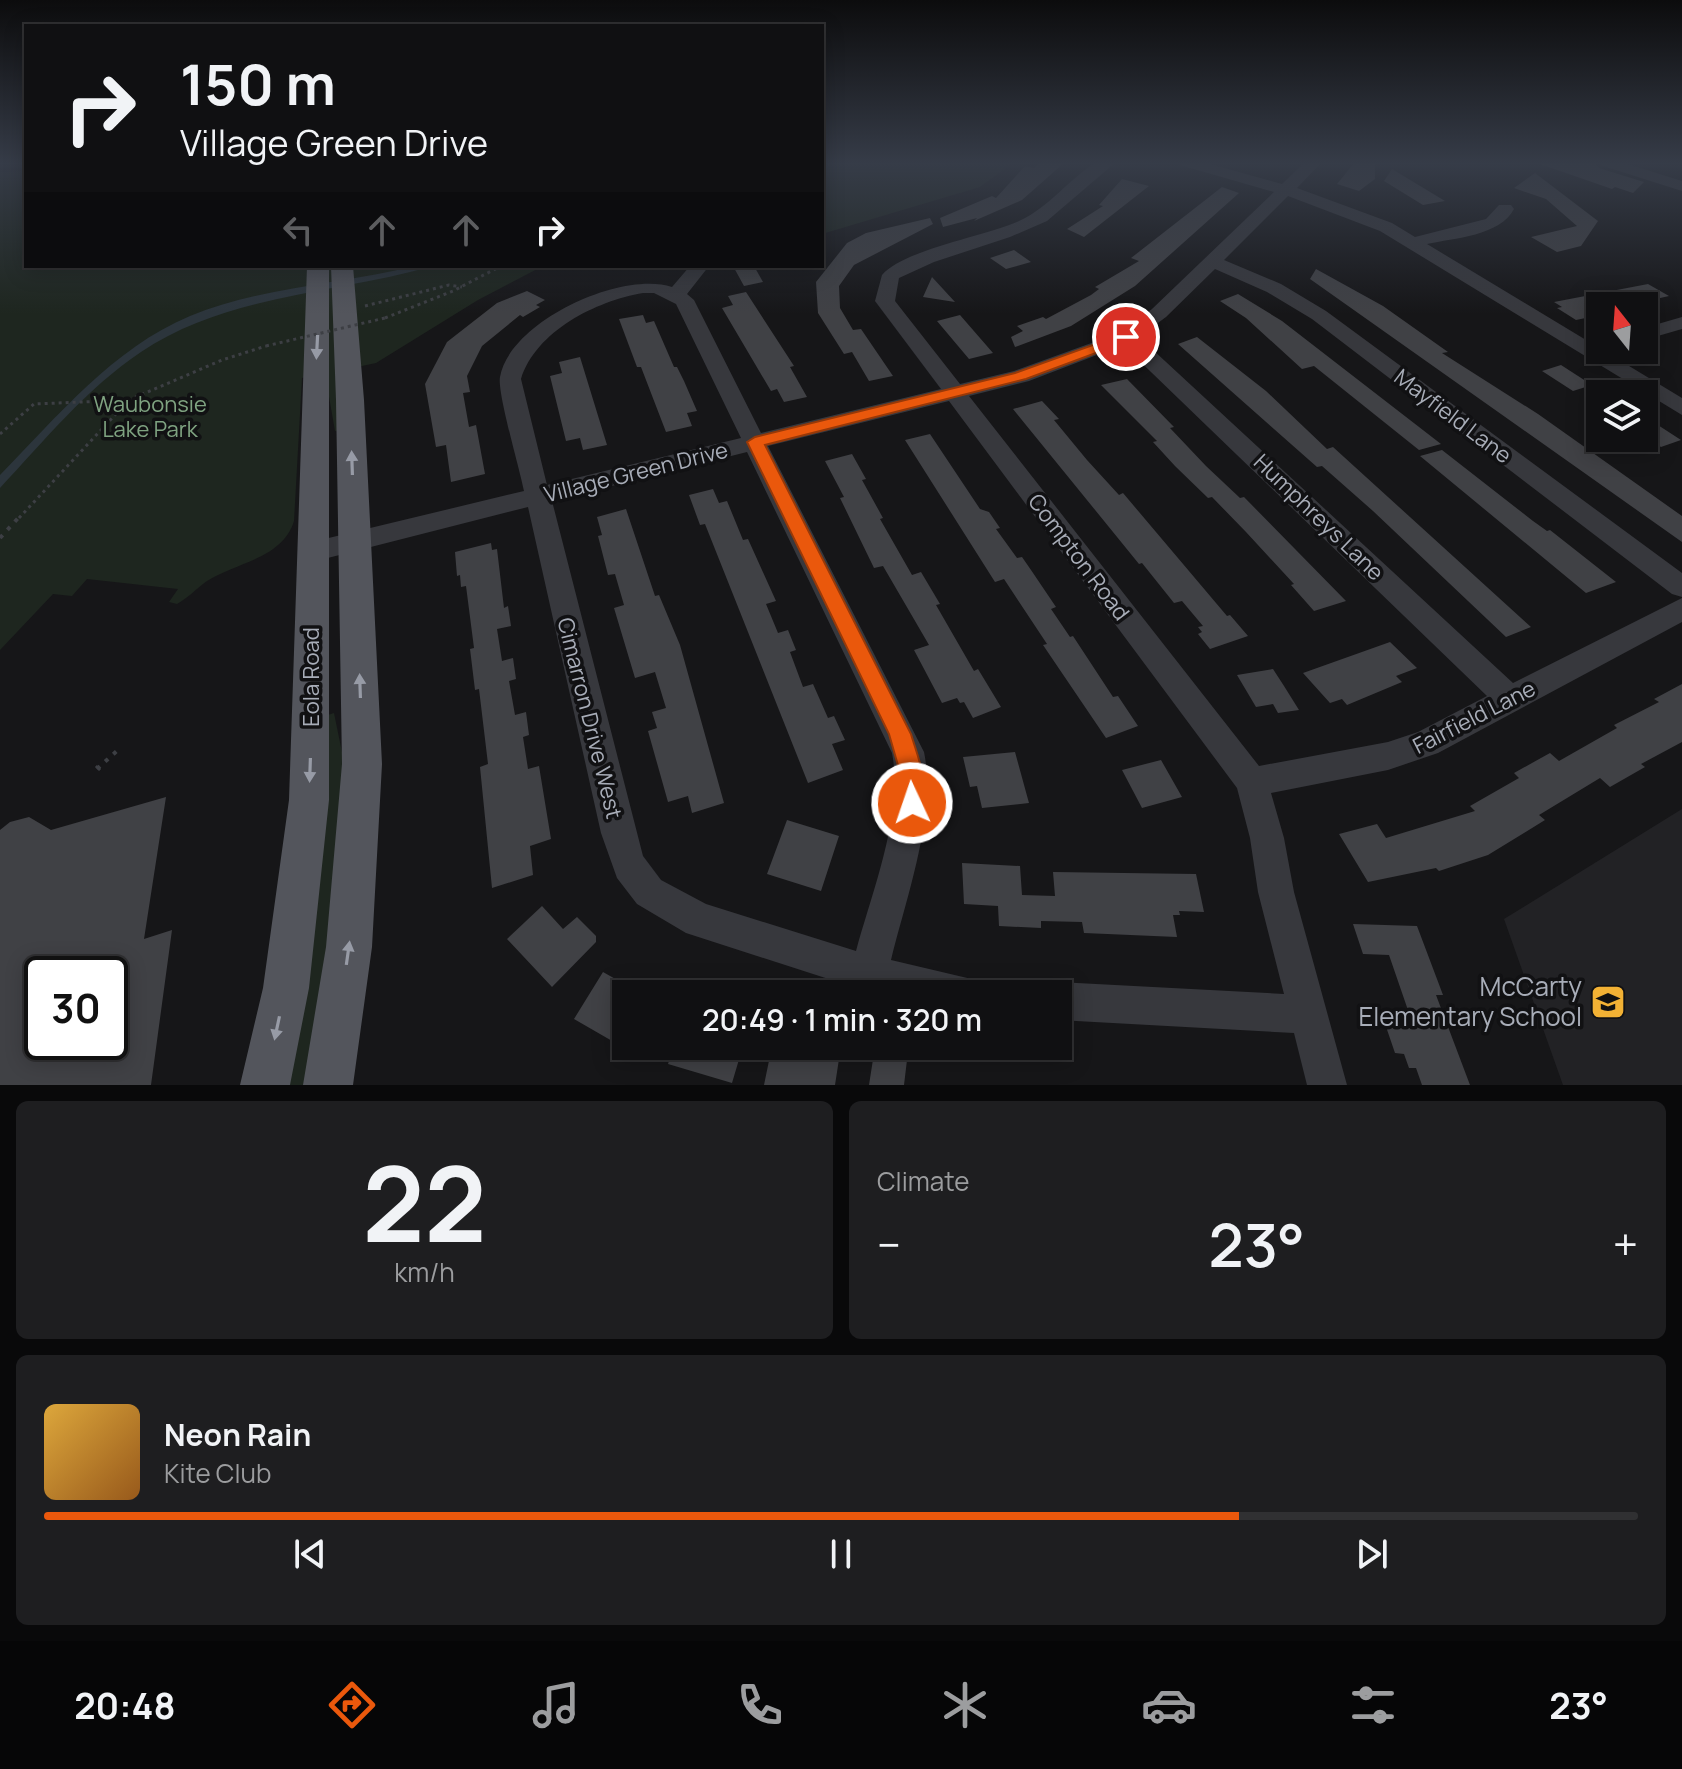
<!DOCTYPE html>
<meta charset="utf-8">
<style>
body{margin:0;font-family:Manrope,sans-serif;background:#1e1e20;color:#f1f3f6;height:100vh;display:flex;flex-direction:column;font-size:30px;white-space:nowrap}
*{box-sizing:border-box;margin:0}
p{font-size:26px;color:#9c9d9f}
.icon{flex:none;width:44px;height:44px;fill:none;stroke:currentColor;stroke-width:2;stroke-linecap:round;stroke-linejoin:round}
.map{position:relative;height:1085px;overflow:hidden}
.details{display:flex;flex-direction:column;gap:16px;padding:16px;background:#09090a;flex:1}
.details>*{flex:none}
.guide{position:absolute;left:24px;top:24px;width:800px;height:244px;border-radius:0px;box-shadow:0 4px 20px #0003,0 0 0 2px #303032;background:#101012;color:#f1f3f6;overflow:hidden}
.needle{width:52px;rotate:343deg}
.controls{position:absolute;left:1586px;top:292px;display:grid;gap:16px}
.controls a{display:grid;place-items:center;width:72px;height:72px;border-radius:0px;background:#101012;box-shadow:0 4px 20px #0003,0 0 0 2px #303032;font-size:40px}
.speed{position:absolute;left:24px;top:956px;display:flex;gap:16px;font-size:40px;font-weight:700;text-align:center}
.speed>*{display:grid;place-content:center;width:104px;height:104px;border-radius:50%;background:#101012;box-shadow:0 4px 20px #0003,0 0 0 2px #303032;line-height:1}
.speed .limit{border:4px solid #111;border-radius:12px;background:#fff;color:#111}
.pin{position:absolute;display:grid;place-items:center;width:68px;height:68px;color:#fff;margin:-34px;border:4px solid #fff;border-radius:50%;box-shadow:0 2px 8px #0007}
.me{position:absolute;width:88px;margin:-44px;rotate:357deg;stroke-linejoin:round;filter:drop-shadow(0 0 6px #0008)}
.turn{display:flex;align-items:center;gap:28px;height:168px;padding:0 24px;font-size:36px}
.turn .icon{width:104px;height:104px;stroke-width:2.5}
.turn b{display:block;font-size:56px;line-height:68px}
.lanes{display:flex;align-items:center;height:76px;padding:0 24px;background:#0003;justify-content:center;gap:40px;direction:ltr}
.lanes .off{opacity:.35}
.big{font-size:60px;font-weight:600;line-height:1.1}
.details .tile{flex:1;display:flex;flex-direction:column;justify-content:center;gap:12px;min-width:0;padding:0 28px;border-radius:12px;background:#1e1e20}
.details .dial{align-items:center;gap:0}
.dial b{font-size:104px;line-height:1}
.song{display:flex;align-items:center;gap:24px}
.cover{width:96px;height:96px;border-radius:12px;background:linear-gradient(135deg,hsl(40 70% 55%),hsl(30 70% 35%))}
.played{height:8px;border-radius:4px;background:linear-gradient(90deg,#ea580c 75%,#303032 75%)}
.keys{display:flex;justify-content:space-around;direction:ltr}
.heat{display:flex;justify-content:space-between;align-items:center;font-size:44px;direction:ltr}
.details .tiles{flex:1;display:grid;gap:16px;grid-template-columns:1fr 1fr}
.tile:last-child{grid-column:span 2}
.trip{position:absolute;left:612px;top:980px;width:460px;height:80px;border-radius:0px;background:#101012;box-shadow:0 4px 20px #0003,0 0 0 2px #303032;font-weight:600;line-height:80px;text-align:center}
.tabs{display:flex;height:128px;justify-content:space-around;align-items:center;background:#060607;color:#9c9d9f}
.tabs .icon{width:56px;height:56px}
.tabs .active{color:#ea580c}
.tabs b{font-size:36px;color:#f1f3f6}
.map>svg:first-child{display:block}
.built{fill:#222225}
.green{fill:#1e261f}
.water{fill:#2c353c}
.building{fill:#404145;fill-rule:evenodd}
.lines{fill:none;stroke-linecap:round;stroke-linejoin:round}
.path-far2{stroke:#3d3f44;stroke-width:3;stroke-dasharray:3 4;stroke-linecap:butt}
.path-far1{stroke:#3d3f44;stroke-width:4;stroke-dasharray:4 7;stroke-linecap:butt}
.path{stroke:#3d3f44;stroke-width:6;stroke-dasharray:6 8;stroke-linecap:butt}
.minor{fill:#37383d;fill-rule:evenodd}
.major{fill:#53555c;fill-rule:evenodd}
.path-bridge{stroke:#3d3f44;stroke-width:3;stroke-dasharray:3 4;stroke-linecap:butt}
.oneway{fill:#979ba6}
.route{fill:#ea580c;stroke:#983908;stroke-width:2}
.labels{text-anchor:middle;stroke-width:7;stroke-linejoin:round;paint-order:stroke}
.park-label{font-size:22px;fill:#7fa381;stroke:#111113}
.street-label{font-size:22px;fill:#a8adb8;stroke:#111113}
.near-poi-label{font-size:26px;fill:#a8adb8;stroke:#111113;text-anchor:end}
</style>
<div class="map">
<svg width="1682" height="1085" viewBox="0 0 1682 1085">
<rect width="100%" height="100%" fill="#161618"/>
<path class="built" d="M1682,809v276h-119l-59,-166z"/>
<path class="green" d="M822,162h192l-34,25 -158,47z
M26,171v95h281v4l20,-4h216l-65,34 -102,63 -38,8 2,59 -5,1 -10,-57 -23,4 -8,143c-12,38 -57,41 -87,60 -10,7 -19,17 -30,23l-8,-2 9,-13 -91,-10 -15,17 -19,-2 -53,56v-478z
M334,713l10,49 -6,116 -31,207h-22l43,-370z"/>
<path class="water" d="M415,266h18c-97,28 -206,28 -292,86 -54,36 -97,89 -141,136v-13c57,-58 113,-127 190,-159 71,-29 151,-32 225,-50z"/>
<path class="building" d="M1041,162h24l-43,38 -48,21 3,-3 -34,9 -3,-9 52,-22 4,2 29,-32 9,2z
M1355,162h20v17l-16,12 -22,-7z
M1541,162h54l4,6 45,14 -11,11 -18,-6 -3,2 -72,-25z
M1392,169l53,32 -22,4 -39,-24z
M1535,173l63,48 -17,25 -24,6 -26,-15 46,-11 -31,-27 -32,-11z
M1122,179l27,7 -65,51 -17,-8 36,-23 -4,-1z
M1222,187l17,6 -104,93 -64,40 -56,21 -4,-10 12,-6 -6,-5 26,-9 3,2 45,-24 8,-6 -4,-2 44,-26 -8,-3z
M930,218l3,6 -79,41 -15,21 1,22 13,22 8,-1 32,47 -24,5 -17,-29 -8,2 -26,-41 -2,-31 31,-39 19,-10z
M1014,250l17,12 -25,7 -16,-11z
M733,266h21l9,16 -19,4z
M1316,269l67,37 65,46 -6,1 96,61 144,102v26l-372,-263z
M932,277l23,25 -32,-5z
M1648,284l21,12 -44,10h-25v9l-24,5 -19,-12 5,-1 -8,-5z
M527,291l18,9 -9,5 4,2 -17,10 -3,-2 -38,31 -15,30 3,16 -7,1 6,34 7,-2 9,49 -34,8 -5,-37 -10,2 -11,-63 22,-42 50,-39z
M746,292l48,74 -4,1 17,30 -23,5 -7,-13 -6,2 -26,-44 -23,-39 11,-3 -5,-9z
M1238,294l44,27 159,123 -22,6 -105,-84 -12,3 -56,-51 -26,-17z
M643,315l3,8 8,-2 20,46h3l7,14 13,30 -10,2 5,13 -26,6 -25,-65h-4l-18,-48z
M960,315l33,38 -24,6 -32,-38z
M1197,337l69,54 61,58 6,-2 198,180 -25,10 -133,-126 -51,-45 -5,1 -139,-123z
M580,357l27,88 -24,5 -3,-12 -14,3 -16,-65 12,-3 -3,-11z
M1561,365l31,20 -19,6 -31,-20z
M1127,379l47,48 -4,1 36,38 34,32 4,-1 102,104 -32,10 -23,-26 3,-1 -48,-52 -34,-35 -4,1 -33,-32 -22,-24 4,-1 -56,-56z
M1042,401l17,18 -5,1 33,40 32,35 4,-2 104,123 3,-1 18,21 -38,13 -12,-15 4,-2 -4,-5 5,-1 -21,-25 -8,2 -32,-40 -3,1 -126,-155z
M1644,416l37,24 -20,7 -17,-12z
M930,434l50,75 9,3 11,16 -4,1 21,29 5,-1 9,13 25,37 -5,2 19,28 3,-1 40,61 5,-1 20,30 -32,12 -63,-93 4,-1 -43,-65 -9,3 -90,-142z
M1442,450l91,71 14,10 3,-1 66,52 -30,11 -166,-137z
M852,454l14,25 -4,1 21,38 -3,1 32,56 9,-3 19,32 -4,1 38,66 4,-2 23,38 -28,11 -9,-16 -4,1 -3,-5 -15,5 -28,-53 15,-5 -46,-79 -9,2 -34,-70 4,-1 -19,-36z
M713,489l6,14 8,-2 16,39 5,-1 28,62 -10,3 12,29 10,-3 8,20 -6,2 13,35 10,-3 15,34 6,-2 11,24 -13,4 11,26 -35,13 -103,-259 -5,1 -11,-30z
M626,509l29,87 4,-1 21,50 44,158 -32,10 -4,-17 -20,6 -20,-71 9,-3 -5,-16 14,-4 -11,-36 -20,6 -21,-70 10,-3 -9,-31 -7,1 -10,-39 4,-1 -5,-18z
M491,543l1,7 5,-1 7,59 4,-2 3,20 -14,3 5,32 11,-3 3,21 -7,2 6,34 11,-3 3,23 -6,2 5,32 11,-3 12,73 -21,7 3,29 -41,13 -12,-121 8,-3 -9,-75 -4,1 -5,-41 4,-1 -8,-62 -5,1 -1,-12 -3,1 -2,-24z
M1390,642l27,26 -21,8 6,6 -55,23 -5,-6 -12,4 -27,-30z
M1273,669l11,17 15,24 -21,3 -5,-9 -17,3 -19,-32z
M1682,684v58l-41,22 4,3 -35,20 -10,-9 -61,37 6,5 -57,35 -49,16 -3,-3 -68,14 -29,-48 38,-10 9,14 89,-27 -5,-5 49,-28 -5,-5 36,-20 9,8 58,-33 -3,-3 45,-23 -5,-3z
M1015,752l14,51 -47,5 -5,-22 -7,1 -7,-30z
M1161,760l21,37 -40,11 -20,-38z
M166,797l-22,142 28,-9 -21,155h-151v-255l10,-8 19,-5 22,13zM42,974h68v68h-68z
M787,820l52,16 -18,55 -54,-17z
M962,863l58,3 2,29 33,1 -2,-24 143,2 8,38 -25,-1 1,4h-7l4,22 -93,-4 -2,-11 -41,-1v7l-42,-2 -1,-20 -34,-2z
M542,906l21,23 14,-12 19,19v6l-44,45 -45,-48z
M1353,924l64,2 26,69h-7l34,90h-48l-6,-17h-7l-5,-14 -9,-1 -13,-38 28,1 -21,-61 -26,-1z
M603,972l23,13v64l-52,-30z
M674,1046h69l-11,37 -64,-19z
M772,1046h69l-6,39h-71z
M874,1053l33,7 -3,25h-35z"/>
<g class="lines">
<path class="path-far2" d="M365,306l84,-21 13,2
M385,318l68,-27 48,-25
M0,434l34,-30 95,-4 93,-40 44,-14
M19,518l110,-118"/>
<path class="path-far1" d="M0,538l20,-22
M97,769l22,-20"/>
<path class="path" d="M97,769l2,-2"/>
<path class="minor" d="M1097,162h19l-69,59 -37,16 -76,25 -35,16 -4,23 65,83 54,-13 105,-38 33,-24 122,-117 -94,-27 -2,-3h25l79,22 23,-22h17l-25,26 95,35 23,14 71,-18 13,-14h12l3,4c-14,27 -60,29 -87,35l255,154v17l-302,-184 -92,-35 -64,64 57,24 45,27 356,262v24l-10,-3 -360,-275 -45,-27 -52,-23 -49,48 -27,20 374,346 169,-85v24l-244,131 -50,17 -117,23 13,45 10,54 53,193h-40l-13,-52 -236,-13v-26h-16l2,-7 14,-5 226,12 -26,-102 -8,-54 -13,-50 -288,-387 -181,45 156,306c13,62 -18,146 -33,208l89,21 6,13h-111l-189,-61 -49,-29 -20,-26 -16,-45 -73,-326 -216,55 -9,-3 -4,-7 4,-7 9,-3 212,-51c-4,-21 -27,-99 -24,-114 10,-56 122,-107 172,-90l18,-21h19l-22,28 7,6 67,133 180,-44 -66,-88 7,-26c21,-25 103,-39 137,-54 31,-14 49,-42 78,-59zM643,293h11l22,11 65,134 -194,47 -26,-106c15,-48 75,-78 122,-86zM1123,345l364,351 -69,36 -30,10 -129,24 -290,-370 60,-15zM747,452l145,301c12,60 -20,139 -36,198l-150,-47 -45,-24 -18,-24 -91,-355z
M1598,162h23l61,19v10l-82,-26z
M1682,317v12l-38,11v-12z"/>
<path class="major" d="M307,266h22v534l-20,188 -19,97h-50l23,-97 26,-188z
M331,266h22l11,134 18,364 -10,183 -19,138h-50l23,-138 16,-183 -6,-364z"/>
<path class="path-bridge" d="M266,346l119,-28"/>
</g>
<defs><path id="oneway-solid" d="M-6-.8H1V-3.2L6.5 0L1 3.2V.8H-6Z" transform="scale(2)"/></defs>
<g class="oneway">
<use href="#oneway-solid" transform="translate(317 347) rotate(93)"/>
<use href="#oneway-solid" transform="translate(352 463) rotate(-92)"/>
<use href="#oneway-solid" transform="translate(360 686) rotate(-92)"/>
<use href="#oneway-solid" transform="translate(310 770) rotate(92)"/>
<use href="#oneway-solid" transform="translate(348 953) rotate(-82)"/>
<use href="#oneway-solid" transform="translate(277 1028) rotate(102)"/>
</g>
<linearGradient id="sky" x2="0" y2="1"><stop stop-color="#0c0c0d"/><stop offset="0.52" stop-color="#363c48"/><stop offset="1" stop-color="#363c48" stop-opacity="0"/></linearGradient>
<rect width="1682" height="314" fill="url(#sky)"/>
<path class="route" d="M1126,333l5,1v6l-105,39 -261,66 146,289c7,24 20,52 9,77l-8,3 -8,-3 -4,-8 1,-27 -12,-42 -142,-292 8,-5 260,-64z"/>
<defs>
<g id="school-square" transform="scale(1.8)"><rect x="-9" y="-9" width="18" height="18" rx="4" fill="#f2b134" stroke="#111113"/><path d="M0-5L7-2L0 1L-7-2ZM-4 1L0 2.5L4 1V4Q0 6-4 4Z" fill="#111"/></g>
</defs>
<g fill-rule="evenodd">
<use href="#school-square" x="1608" y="1002"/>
</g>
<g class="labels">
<g class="park-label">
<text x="150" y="412">Waubonsie<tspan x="150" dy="25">Lake Park</tspan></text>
</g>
<g class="street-label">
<text transform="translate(1453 416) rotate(37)" y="8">Mayfield Lane</text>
<text transform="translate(636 472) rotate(-14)" y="8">Village Green Drive</text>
<text transform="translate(1319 517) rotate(44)" y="8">Humphreys Lane</text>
<text transform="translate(1079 557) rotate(53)" y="8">Compton Road</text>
<text transform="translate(311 677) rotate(-90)" y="8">Eola Road</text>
<text transform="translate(1474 717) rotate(-27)" y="8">Fairfield Lane</text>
<text transform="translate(590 718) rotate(76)" y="8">Cimarron Drive West</text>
</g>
<g class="near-poi-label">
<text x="1582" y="996">McCarty<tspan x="1582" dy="30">Elementary School</tspan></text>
</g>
</g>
</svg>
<div class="controls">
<a><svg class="needle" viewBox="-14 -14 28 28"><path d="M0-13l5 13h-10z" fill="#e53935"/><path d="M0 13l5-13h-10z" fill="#9c9d9f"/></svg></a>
<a><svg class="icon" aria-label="layers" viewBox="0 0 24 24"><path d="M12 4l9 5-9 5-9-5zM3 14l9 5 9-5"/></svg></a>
</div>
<div class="speed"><div class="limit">30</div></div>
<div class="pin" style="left:1126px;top:337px;background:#d93025"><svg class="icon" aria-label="arrive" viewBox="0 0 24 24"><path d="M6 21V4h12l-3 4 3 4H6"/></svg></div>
<svg class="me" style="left:912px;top:803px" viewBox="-20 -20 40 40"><circle r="17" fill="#ea580c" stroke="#fff" stroke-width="3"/><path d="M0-11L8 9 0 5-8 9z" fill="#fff"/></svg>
<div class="trip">20:49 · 1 min · 320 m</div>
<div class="guide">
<div class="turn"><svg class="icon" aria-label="right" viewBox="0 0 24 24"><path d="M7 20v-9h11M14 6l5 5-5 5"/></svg><div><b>150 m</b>Village Green Drive</div></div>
<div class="lanes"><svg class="icon off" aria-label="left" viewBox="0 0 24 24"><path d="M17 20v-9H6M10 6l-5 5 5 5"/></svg><svg class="icon off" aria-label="ahead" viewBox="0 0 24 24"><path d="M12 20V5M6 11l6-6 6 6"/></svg><svg class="icon off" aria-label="ahead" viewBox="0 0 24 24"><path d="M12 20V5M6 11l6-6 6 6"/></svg><svg class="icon" aria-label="right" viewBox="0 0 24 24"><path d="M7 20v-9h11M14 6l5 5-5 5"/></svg></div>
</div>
</div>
<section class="details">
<div class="tiles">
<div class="tile dial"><b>22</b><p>km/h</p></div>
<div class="tile"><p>Climate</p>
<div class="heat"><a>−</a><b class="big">23°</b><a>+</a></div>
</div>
<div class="tile">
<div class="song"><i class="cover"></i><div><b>Neon Rain</b><p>Kite Club</p></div></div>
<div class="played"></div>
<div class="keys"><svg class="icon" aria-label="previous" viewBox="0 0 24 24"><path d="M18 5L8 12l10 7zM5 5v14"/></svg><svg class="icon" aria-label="pause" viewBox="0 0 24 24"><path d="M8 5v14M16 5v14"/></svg><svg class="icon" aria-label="next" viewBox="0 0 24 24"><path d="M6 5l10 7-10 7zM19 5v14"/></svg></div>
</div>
</div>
</section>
<nav class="tabs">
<b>20:48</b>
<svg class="icon active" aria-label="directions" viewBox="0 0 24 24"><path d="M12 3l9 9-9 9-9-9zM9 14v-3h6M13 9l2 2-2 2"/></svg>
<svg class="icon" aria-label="music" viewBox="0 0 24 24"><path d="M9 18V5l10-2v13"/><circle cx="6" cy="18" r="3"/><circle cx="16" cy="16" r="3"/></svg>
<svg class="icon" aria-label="phone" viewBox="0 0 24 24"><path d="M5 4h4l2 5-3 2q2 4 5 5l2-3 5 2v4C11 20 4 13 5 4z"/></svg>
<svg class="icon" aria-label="climate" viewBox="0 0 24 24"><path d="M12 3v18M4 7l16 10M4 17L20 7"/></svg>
<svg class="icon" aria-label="car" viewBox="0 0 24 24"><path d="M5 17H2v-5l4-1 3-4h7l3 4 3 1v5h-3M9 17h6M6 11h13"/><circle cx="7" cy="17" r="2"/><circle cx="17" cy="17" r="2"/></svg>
<svg class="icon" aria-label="filters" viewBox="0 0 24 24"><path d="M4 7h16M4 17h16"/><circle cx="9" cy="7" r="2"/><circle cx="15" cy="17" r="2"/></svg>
<b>23°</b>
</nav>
